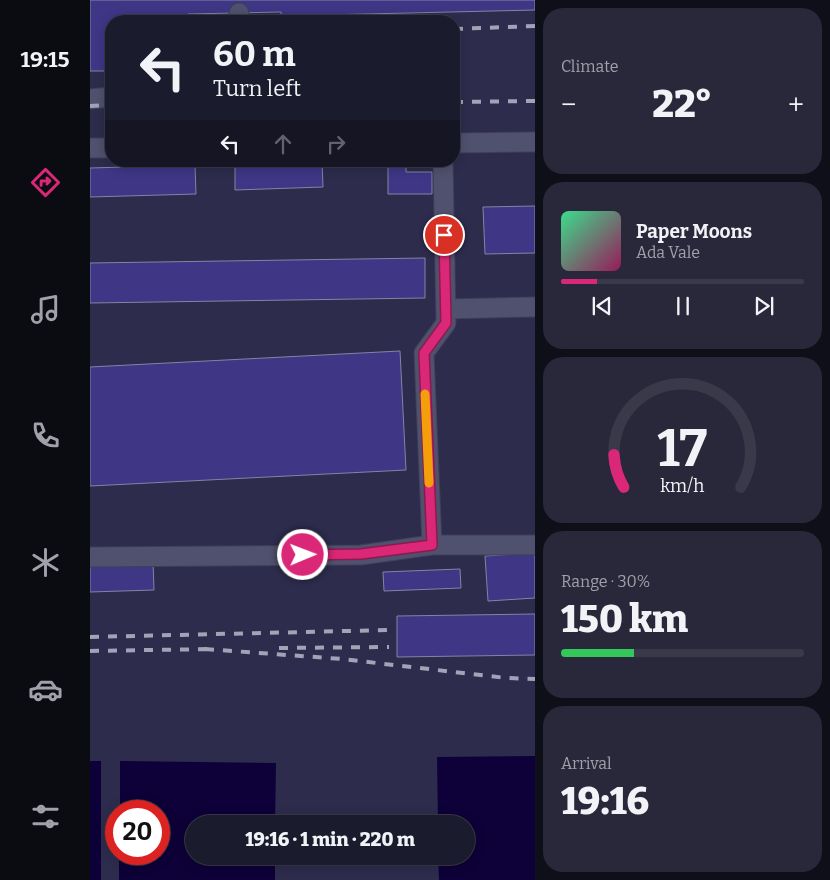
<!DOCTYPE html>
<meta charset="utf-8">
<style>
body{margin:0;font-family:Bitter,serif;background:#28283a;color:#f1f3f6;height:100vh;display:flex;flex-direction:column;font-size:19px;white-space:nowrap}
*{box-sizing:border-box;margin:0}
p{font-size:16px;color:#a0a1aa}
.icon{flex:none;width:28px;height:28px;fill:none;stroke:currentColor;stroke-width:2;stroke-linecap:round;stroke-linejoin:round}
.map{position:relative;flex:1;overflow:hidden}
.sheet{display:flex;flex-direction:column;gap:8px;padding:8px;background:#0f0f19;width:295px}
.sheet>*{flex:none}
.guide{position:absolute;left:15px;top:15px;width:355px;height:152px;border-radius:20px;box-shadow:0 2px 12px #0003,0 0 0 1px #39394a;background:#1b1b2e;color:#f1f3f6;overflow:hidden}
.speed{position:absolute;left:15px;top:800px;display:flex;gap:10px;font-size:25px;font-weight:700;text-align:center}
.speed>*{display:grid;place-content:center;width:65px;height:65px;border-radius:50%;background:#1b1b2e;box-shadow:0 2px 12px #0003,0 0 0 1px #39394a;line-height:1}
.speed .limit{border:8px solid #d22;background:#fff;color:#111}
.pin{position:absolute;display:grid;place-items:center;width:42px;height:42px;color:#fff;margin:-21px;border:2px solid #fff;border-radius:50%;box-shadow:0 1px 5px #0007}
.me{position:absolute;width:55px;margin:-28px;rotate:89deg;stroke-linejoin:round;filter:drop-shadow(0 0 4px #0008)}
.turn{display:flex;align-items:center;gap:18px;height:105px;padding:0 25px;font-size:22px}
.turn .icon{width:65px;height:65px;stroke-width:2.5}
.turn b{display:block;font-size:35px;line-height:42px}
.lanes{display:flex;align-items:center;height:48px;padding:0 25px;background:#0003;justify-content:center;gap:25px;direction:ltr}
.lanes .off{opacity:.35}
.big{font-size:38px;font-weight:800;line-height:1.1}
.sheet .widget{flex:1;display:flex;flex-direction:column;justify-content:center;gap:8px;min-width:0;padding:0 18px;border-radius:20px;background:#28283a}
.sheet .dial{align-items:center;gap:0}
.dial svg{height:130px;overflow:visible;fill:none;stroke:#39394a;stroke-width:7;stroke-linecap:round;text-anchor:middle}
.dial text{fill:#f1f3f6;stroke:none}
.song{display:flex;align-items:center;gap:15px}
.cover{width:60px;height:60px;border-radius:8px;background:linear-gradient(135deg,hsl(150 70% 55%),hsl(330 70% 35%))}
.played{height:5px;border-radius:2px;background:linear-gradient(90deg,#db2777 15%,#39394a 15%)}
.keys{display:flex;justify-content:space-around;direction:ltr}
.heat{display:flex;justify-content:space-between;align-items:center;font-size:28px;direction:ltr}
.charge{height:8px;border-radius:4px;background:linear-gradient(90deg,#34c759 30%,#39394a 0)}
.trip{position:absolute;left:95px;top:815px;width:290px;height:50px;border-radius:25px;background:#1b1b2e;box-shadow:0 2px 12px #0003,0 0 0 1px #39394a;font-weight:800;line-height:50px;text-align:center}
main{display:flex;flex:1;min-height:0}
.dock{display:flex;flex-direction:column;width:90px;justify-content:space-around;align-items:center;background:#0b0b12;color:#a0a1aa}
.dock .icon{width:35px;height:35px}
.dock .on{color:#db2777}
.dock b{font-size:22px;color:#f1f3f6}
.map>svg:first-child{display:block}
.built{fill:#2d2c4d;fill-rule:evenodd}
.water{fill:#0e0038}
.building{fill:#3f3686;stroke:#8484a4}
.lines{fill:none;stroke-linecap:round;stroke-linejoin:round}
.minor-casing{stroke:#403f56;stroke-width:21}
.minor{stroke:#50516e;stroke-width:19}
.rail{stroke:#a3a3b8;stroke-width:4;stroke-dasharray:9 9;stroke-linecap:butt}
.route-casing{stroke:#8e194d;stroke-width:12}
.route{stroke:#db2777;stroke-width:9}
.slow{stroke:#f59e0b;stroke-width:9}
</style>
<main>
<nav class="dock">
<b>19:15</b>
<svg class="icon on" aria-label="directions" viewBox="0 0 24 24"><path d="M12 3l9 9-9 9-9-9zM9 14v-3h6M13 9l2 2-2 2"/></svg>
<svg class="icon" aria-label="music" viewBox="0 0 24 24"><path d="M9 18V5l10-2v13"/><circle cx="6" cy="18" r="3"/><circle cx="16" cy="16" r="3"/></svg>
<svg class="icon" aria-label="phone" viewBox="0 0 24 24"><path d="M5 4h4l2 5-3 2q2 4 5 5l2-3 5 2v4C11 20 4 13 5 4z"/></svg>
<svg class="icon" aria-label="climate" viewBox="0 0 24 24"><path d="M12 3v18M4 7l16 10M4 17L20 7"/></svg>
<svg class="icon" aria-label="car" viewBox="0 0 24 24"><path d="M5 17H2v-5l4-1 3-4h7l3 4 3 1v5h-3M9 17h6M6 11h13"/><circle cx="7" cy="17" r="2"/><circle cx="17" cy="17" r="2"/></svg>
<svg class="icon" aria-label="filters" viewBox="0 0 24 24"><path d="M4 7h16M4 17h16"/><circle cx="9" cy="7" r="2"/><circle cx="15" cy="17" r="2"/></svg>
</nav>
<div class="map">
<svg width="445" height="880" viewBox="0 0 445 880">
<rect width="100%" height="100%" fill="#24243e"/>
<path class="built" d="M0,0h445v880h-445zM21,21h343v140h-343zM26,811h43v43h-43zM104,824h272v32h-272z"/>
<path class="water" d="M445,756v124h-96l-1,-24h28v-32h-28l-1,-67z
M0,761h11v119h-11z
M30,761l156,2 -1,61h-81v32h81v24h-156v-26h40v-43h-39z"/>
<path class="building" d="M0,0h445v10l-254,6v-4l-93,2v7h-77v50h-21z
M232,161l1,26 -88,3v-28z
M298,161h18v11h26v22h-44z
M105,165l1,29 -106,3v-29z
M445,206v47l-50,1 -2,-47z
M335,258v40l-335,5v-40z
M310,351l6,119 -316,16v-119z
M445,553v45l-47,3 -3,-45z
M63,561l1,29 -64,2v-29z
M370,569l1,19 -77,3 -1,-19z
M445,614v41l-138,2v-41z"/>
<g class="lines">
<g class="minor-casing">
<path id="minor" d="M149,13v8
M0,99l21,-2
M364,143l81,-1
M0,148h21
M356,309l89,-2
M342,545l-8,-192 22,-30 -3,-162
M0,557l271,-2 71,-10h103"/>
</g>
<use href="#minor" class="minor"/>
<path class="rail" d="M364,29l81,-3
M364,102l81,-1
M0,106l21,-1
M0,637l300,-7
M189,648l110,-1
M115,649l137,10 164,19 29,1
M0,651l122,-2"/>
</g>
<g class="lines">
<g class="route-casing">
<path id="route" d="M213,555l58,-1 71,-9 -8,-192 22,-30 -2,-88"/>
</g>
<use href="#route" class="route"/>
<path class="slow" d="M335,394l4,89"/>
</g>
</svg>
<div class="speed"><div class="limit">20</div></div>
<div class="pin" style="left:354px;top:235px;background:#d93025"><svg class="icon" aria-label="arrive" viewBox="0 0 24 24"><path d="M6 21V4h12l-3 4 3 4H6"/></svg></div>
<svg class="me" style="left:213px;top:555px" viewBox="-20 -20 40 40"><circle r="17" fill="#db2777" stroke="#fff" stroke-width="3"/><path d="M0-11L8 9 0 5-8 9z" fill="#fff"/></svg>
<div class="trip">19:16 · 1 min · 220 m</div>
<div class="guide">
<div class="turn"><svg class="icon" aria-label="left" viewBox="0 0 24 24"><path d="M17 20v-9H6M10 6l-5 5 5 5"/></svg><div><b>60 m</b>Turn left</div></div>
<div class="lanes"><svg class="icon" aria-label="left" viewBox="0 0 24 24"><path d="M17 20v-9H6M10 6l-5 5 5 5"/></svg><svg class="icon off" aria-label="ahead" viewBox="0 0 24 24"><path d="M12 20V5M6 11l6-6 6 6"/></svg><svg class="icon off" aria-label="right" viewBox="0 0 24 24"><path d="M7 20v-9h11M14 6l5 5-5 5"/></svg></div>
</div>
</div>
<section class="sheet">
<div class="widget"><p>Climate</p>
<div class="heat"><a>−</a><b class="big">22°</b><a>+</a></div>
</div>
<div class="widget">
<div class="song"><i class="cover"></i><div><b>Paper Moons</b><p>Ada Vale</p></div></div>
<div class="played"></div>
<div class="keys"><svg class="icon" aria-label="previous" viewBox="0 0 24 24"><path d="M18 5L8 12l10 7zM5 5v14"/></svg><svg class="icon" aria-label="pause" viewBox="0 0 24 24"><path d="M8 5v14M16 5v14"/></svg><svg class="icon" aria-label="next" viewBox="0 0 24 24"><path d="M6 5l10 7-10 7zM19 5v14"/></svg></div>
</div>
<div class="widget dial"><svg viewBox="0 0 100 80">
<path d="M14 69A42 42 0 1 1 86 69"/>
<path d="M14 69A42 42 0 0 1 8 49" stroke="#db2777"/>
<text x="50" y="56" font-size="32" font-weight="700">17</text>
<text x="50" y="72" font-size="11">km/h</text>
</svg></div>
<div class="widget"><p>Range · 30%</p><b class="big">150 km</b><div class="charge"></div></div>
<div class="widget"><p>Arrival</p><b class="big">19:16</b></div>
</section>
</main>
